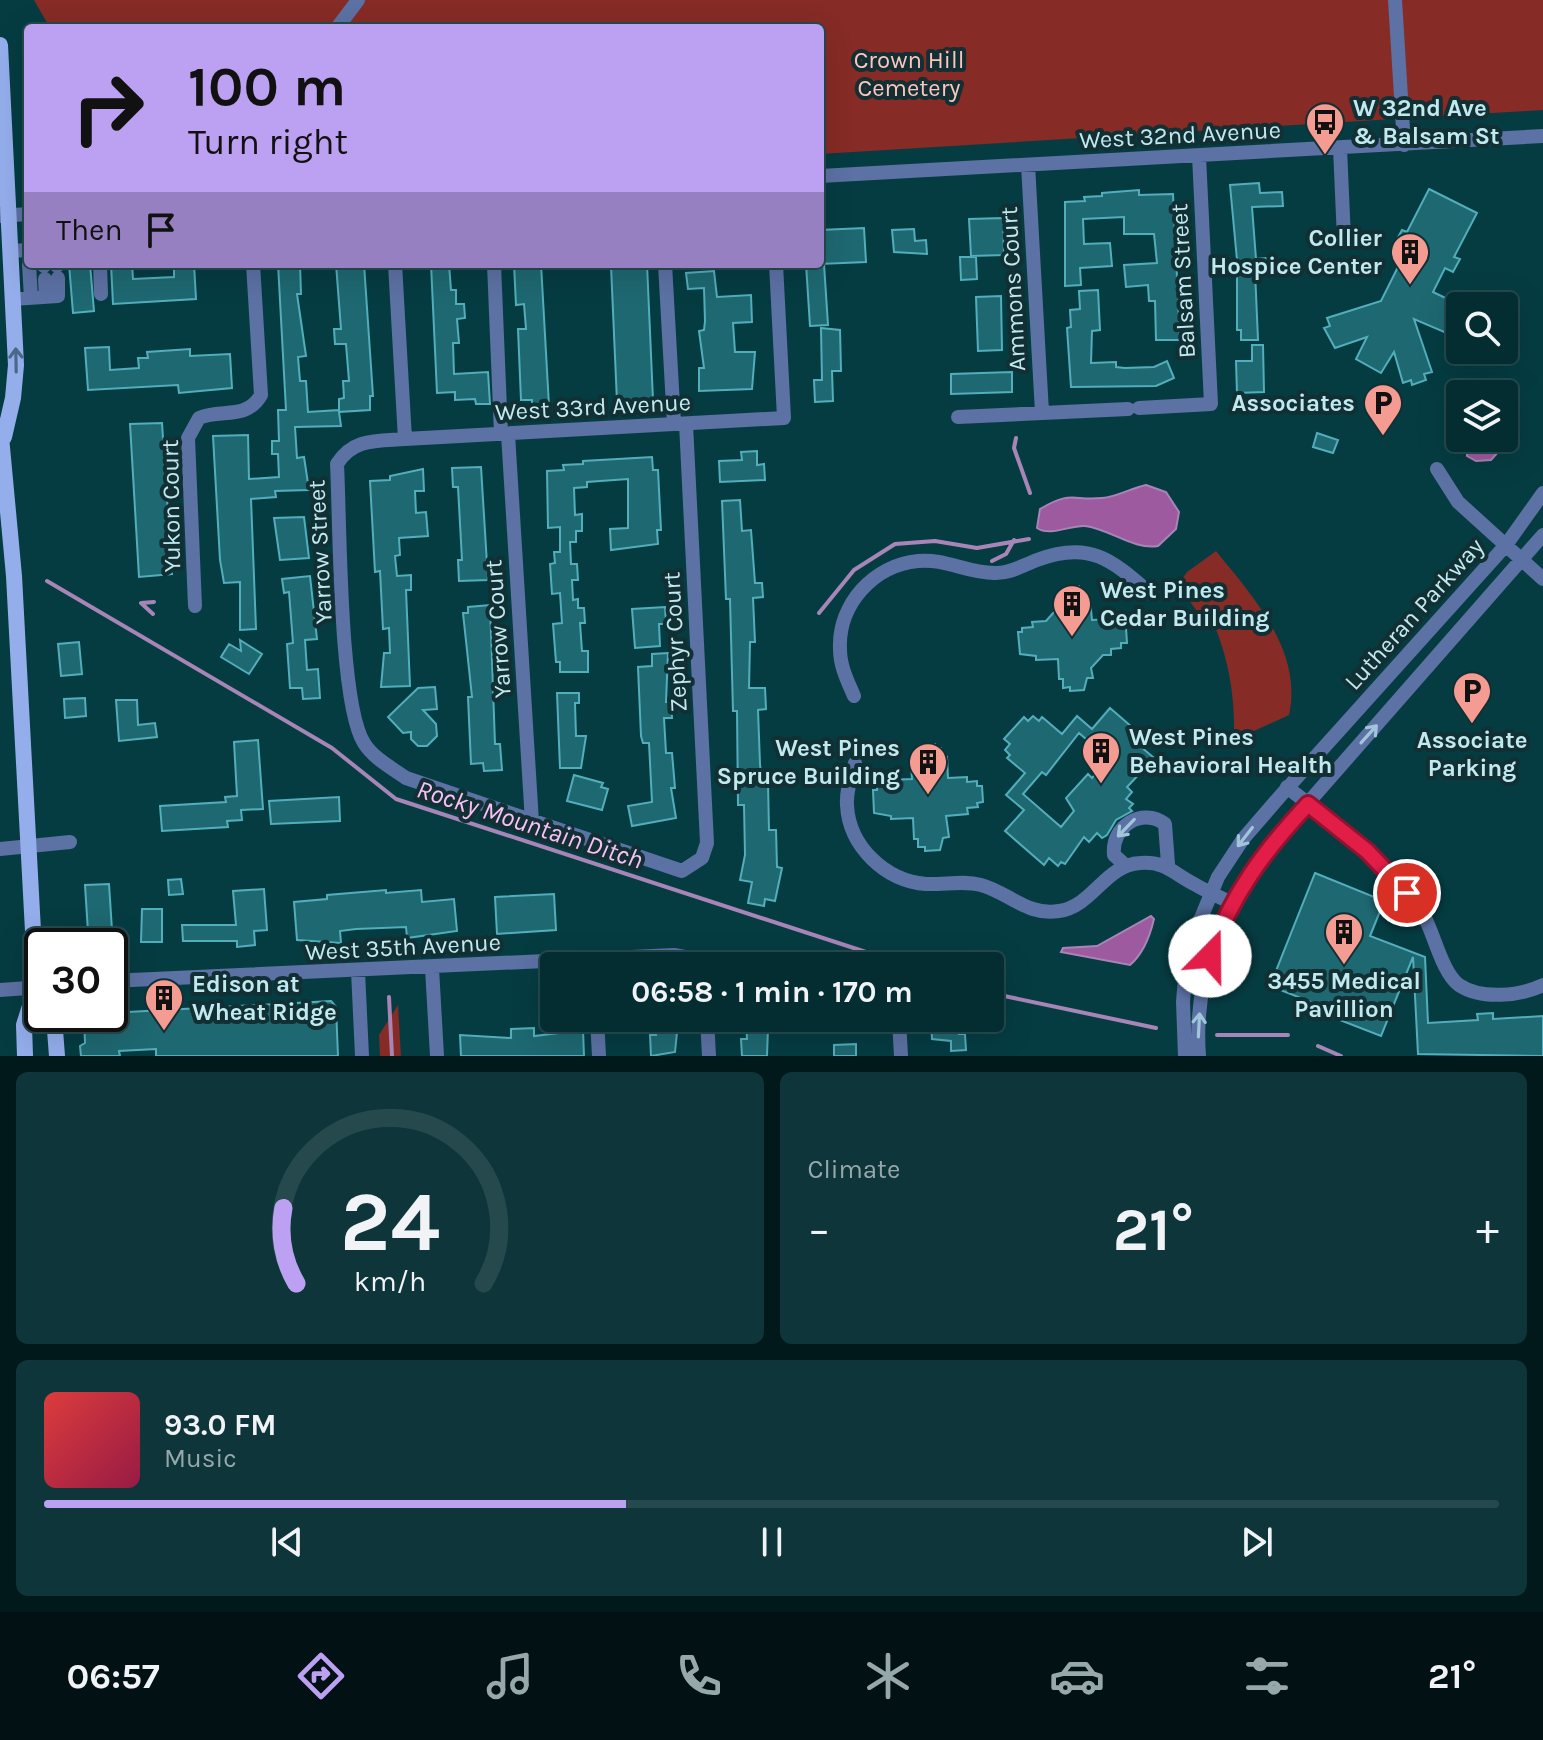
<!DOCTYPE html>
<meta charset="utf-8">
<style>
body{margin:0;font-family:Karla,sans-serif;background:#0d353a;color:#f1f3f6;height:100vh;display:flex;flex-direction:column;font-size:30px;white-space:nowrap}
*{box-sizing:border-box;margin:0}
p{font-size:26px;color:#97a8ac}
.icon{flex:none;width:44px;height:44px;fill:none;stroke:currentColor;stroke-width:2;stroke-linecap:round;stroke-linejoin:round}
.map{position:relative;height:1056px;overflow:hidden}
.side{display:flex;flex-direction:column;gap:16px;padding:16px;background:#02191c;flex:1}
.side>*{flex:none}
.top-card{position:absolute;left:24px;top:24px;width:800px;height:244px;border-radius:8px;box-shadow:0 8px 32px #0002,0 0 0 2px #25494d;background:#bca0f2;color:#111;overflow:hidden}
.controls{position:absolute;left:1446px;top:292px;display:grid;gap:16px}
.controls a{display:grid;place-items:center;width:72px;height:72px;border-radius:8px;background:#042d32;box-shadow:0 8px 32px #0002,0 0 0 2px #25494d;font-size:40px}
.speed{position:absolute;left:24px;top:928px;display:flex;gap:16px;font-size:40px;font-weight:700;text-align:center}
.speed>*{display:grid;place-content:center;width:104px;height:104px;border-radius:50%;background:#042d32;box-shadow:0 8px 32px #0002,0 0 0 2px #25494d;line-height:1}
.speed .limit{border:4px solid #111;border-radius:12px;background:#fff;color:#111}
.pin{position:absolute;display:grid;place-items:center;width:68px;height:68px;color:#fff;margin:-34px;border:4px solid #fff;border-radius:50%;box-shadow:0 2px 8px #0007}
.me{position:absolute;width:88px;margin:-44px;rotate:22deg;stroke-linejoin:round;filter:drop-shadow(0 0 6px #0008)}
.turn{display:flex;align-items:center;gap:28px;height:168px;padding:0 32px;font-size:36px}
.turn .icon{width:104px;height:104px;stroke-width:2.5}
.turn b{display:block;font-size:56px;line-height:68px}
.then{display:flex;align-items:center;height:76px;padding:0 32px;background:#0003;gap:16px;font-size:30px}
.big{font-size:60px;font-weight:700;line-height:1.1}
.side .widget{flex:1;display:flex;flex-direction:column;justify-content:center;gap:12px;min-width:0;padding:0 28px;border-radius:12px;background:#0d353a}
.side .dial{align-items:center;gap:0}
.dial svg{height:208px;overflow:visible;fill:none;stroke:#25494d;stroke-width:7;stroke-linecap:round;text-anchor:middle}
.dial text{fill:#f1f3f6;stroke:none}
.song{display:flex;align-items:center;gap:24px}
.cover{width:96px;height:96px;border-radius:12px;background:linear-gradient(135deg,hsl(0 70% 55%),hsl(340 70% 35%))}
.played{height:8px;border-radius:4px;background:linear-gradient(90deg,#bca0f2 40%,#25494d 40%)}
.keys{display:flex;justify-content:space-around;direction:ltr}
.heat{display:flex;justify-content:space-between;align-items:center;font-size:44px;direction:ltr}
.side .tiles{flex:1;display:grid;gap:16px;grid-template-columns:1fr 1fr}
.widget:last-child{grid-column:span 2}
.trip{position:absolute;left:540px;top:952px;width:464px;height:80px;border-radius:8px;background:#042d32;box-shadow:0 8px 32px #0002,0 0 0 2px #25494d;font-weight:700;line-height:80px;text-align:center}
.tab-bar{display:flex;height:128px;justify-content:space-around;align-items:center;background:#021214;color:#97a8ac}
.tab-bar .icon{width:56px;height:56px}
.tab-bar .selected{color:#bca0f2}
.tab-bar b{font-size:36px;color:#f1f3f6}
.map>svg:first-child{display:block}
.green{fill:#862b25}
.water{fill:#9e5a9e;stroke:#a885b7;stroke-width:2}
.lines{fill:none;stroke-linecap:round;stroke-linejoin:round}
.stream{stroke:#a885b7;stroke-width:4}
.building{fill:#1e6871;stroke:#52aebb;stroke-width:2;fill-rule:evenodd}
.minor{stroke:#5c71a4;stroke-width:14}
.major{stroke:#94aeec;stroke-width:16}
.oneway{stroke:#4c6886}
.oneway2{stroke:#a2c6d9}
.route-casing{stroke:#92132f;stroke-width:20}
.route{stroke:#e11d48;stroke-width:14}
.labels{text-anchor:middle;stroke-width:8;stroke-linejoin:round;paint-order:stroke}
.park-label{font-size:24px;fill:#fcc6bf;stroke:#122f33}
.poi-label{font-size:24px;font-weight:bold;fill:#c0eaf0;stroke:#122f33;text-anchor:start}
.street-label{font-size:24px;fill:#c0eaf0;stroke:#122f33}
.water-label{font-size:26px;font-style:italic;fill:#f8c1f7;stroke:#122f33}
</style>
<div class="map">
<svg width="1543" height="1056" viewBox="0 0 1543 1056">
<rect width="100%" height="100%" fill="#053c42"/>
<path class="green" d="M34,0h1509v110l-723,44v-126h-770z
M1216,551c38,47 87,100 73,164l-55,25c1,-42 -4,-76 -20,-116l-7,1 -29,-40 9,-13z
M398,1005l3,51h-21l-1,-21z"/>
<path class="water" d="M1477,438h25l-3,13 -8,9 -15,1 -9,-5v-8z
M1146,485l20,7 13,20 -3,17 -18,17c-25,4 -48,-17 -73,-20 -15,-1 -35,11 -48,2l3,-19c32,-19 32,-8 62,-11 15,-1 29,-10 44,-13z
M1151,916l3,3c-4,17 -11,35 -24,46l-69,-13 2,-4 34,-2z"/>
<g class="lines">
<path class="stream" d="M1016,438l-2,10 16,45
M992,561l14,-7 8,-14
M47,581l285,167 64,51 513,167
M819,613l35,-43 41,-26 40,-3 42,7 52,-9
M153,614l-12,-11 13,-1
M990,993l166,35
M389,997l3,59
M1217,1035h71
M1318,1046l23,10"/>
</g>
<path class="building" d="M1259,183l1,10 22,-1 1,14 -31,1 4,52 10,-1 1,13h-12l3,69h-17v-10h-4v-70l-7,-75z
M1429,189l48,24 -23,44 6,2 -7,13 -8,-4 -12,24 27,13v25l-4,7 -42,-18 18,53 -8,2 2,6 -14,5 -1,-5 -8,3 -9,-31 -13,21 -25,-14 11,-22 -32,11 -11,-20 6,-2 -3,-8 54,-17 26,-52 -12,-6 7,-13 5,2z
M1139,190v5l34,-1 7,146h-24l-1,-39h-6l-1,-16 -22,2 -2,-22 33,-2 -3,-29h-30v-17l-41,2 1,25 26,-1 2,23 -32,2 1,17 -16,1v-84l20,-1 -1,-4 18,-1v-3z
M1003,218l1,37 -33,1 -2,-37z
M864,228l2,34 -46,2v-34z
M914,229l1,12 11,-1 1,14 -33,-2 -2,-22z
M960,257h16l1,22 -16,1z
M69,264h21l4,47 -21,2z
M111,264h21l1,15 41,-2v-13h20l2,35 -83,5z
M278,264h22l1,30h-4l9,62 -8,1 2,24h6l2,31 31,-2v-11l5,-1 -1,-17h6l-3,-37h-11l-1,-15h7l-5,-65h28l9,132h-3v14l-31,2 2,14 -46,1 2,31 7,-1 5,33 -34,1 1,6 -25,2 5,130 -16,1v-48l-16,1 -4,-23 -7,-124 35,-1 1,44 30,-2 -1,-23h-6v-13h7l-1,-31h8z
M431,264h18l2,26h5v14h8l1,14 -8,1 2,24h-6l1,31 34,-2 2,32h-14l-1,-5 -20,1v-8l-18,1z
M514,264h27l8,142 -17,1v-7h-11l-3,-71h8l-2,-25 -8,1z
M647,264l6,136 -36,2 -6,-136z
M806,264h18l4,61 -18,1z
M714,271l3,26 34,-2 1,27 -19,1 2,29h20l-3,37 -53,2v-23h5l-5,-37 5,-1 1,-9 -1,-33 -16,1 -2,-16z
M1098,290l2,40 -8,1 -1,32 25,-1v5l9,1 29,-1 13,-6 7,17 -18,8 -85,1 -4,-59 4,-1 -1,-17 10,-1 -1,-18z
M1001,296l1,54 -24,1 -2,-54z
M821,328l19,2 1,41h-9l1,30 -18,1 -1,-22h8z
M1252,345h11l1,47 -27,1 -1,-32h16z
M109,347l1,23 29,-2 -1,-10h10l-1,-6 43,-3v7l40,-2 2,34 -53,5 -1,-8 -90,5 -3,-42z
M1012,372v20l-61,2v-20z
M162,423l10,151 -33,3 -9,-153z
M1317,433l21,7 -5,13 -20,-6z
M757,451v14l7,-1 1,16 -45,2 -1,-21 23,-1 -1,-8z
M652,457l1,13h5l3,60h-4l1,14 -47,6 -1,-21 18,-1v-49l-41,3v5l-13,1 1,27 7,-1v17h-6v11h-6l1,22h6l1,16h-6l1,20 5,-1v9h6l1,15h-5l2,28h6v21h-28v-10h-4l-3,-38 9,-1 -2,-30 -8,1 -2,-30 5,-1 -1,-11h6v-25l-12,1 -1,-57 17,-1 -1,-5 20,-1v-3z
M481,467l7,113 -29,1 -1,-21h4l-4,-73h-5l-1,-19z
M423,469l1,22h-9l1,22 10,-1 2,24 -29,2 1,17 -5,1 2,20 14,-1v15h-5l4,96 -29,1 3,-34h6l-1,-25 -6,1 -3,-58 -5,1 -5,-91 20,-1v-4z
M740,500l2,31 9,-1 4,53h7l1,14 -10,1 2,44h-5l-1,46h16l1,21 -8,1 2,54 2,20 6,-1 1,47h7l1,37 5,1 -7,33 -10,-2 -1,7 -16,-3 4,-21 -12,-2 5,-25 -1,-50h-6l-1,-94h-4l-3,-112h-4l-4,-98z
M304,517l5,41 -29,2 -6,-42z
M310,576l7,63 -12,1 2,30 11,-1 2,29 -17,1 -1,-11h-12l-3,-44 6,-1 -4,-51 -5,1 -2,-14z
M1079,586v4h5l1,10h5l2,20 19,-1v5l10,-1v5h5l1,15h-6v5l-10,1v6h-8l-12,13 2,10h-6l-3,12 -14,1v-4l-7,1v-9h-4l-1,-20 -22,1v-4l-16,-2 -2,-22h4v-4l11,-1 -1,-5 14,-1 9,-10 1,-7h5l-1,-11h5v-6z
M490,605l5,139h5l2,26 -18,1 -1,-8 -12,1 -3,-67h4l-9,-84h5v-6z
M665,607l1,17h-7l1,22 -25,2 -3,-39z
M240,640l22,14 -13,20 -28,-17 8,-13 12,7z
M79,642l3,32 -21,2 -3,-32z
M668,653l-2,49h5l1,16h-8l2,35h6l3,35h-4l5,30 -44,8 -4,-20 24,-4 -3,-59h-6l-2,-7 -3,-69 14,-1v-12z
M435,687l2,22 -14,1 13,14 1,12 -10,10h-9l-7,-7v-7l-8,1 -15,-16 30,-29z
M557,693h22v10h-4l1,33h10l-5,32h-21z
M85,698l1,18 -21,2 -1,-19z
M116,700h21l1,25 17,-2 2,14 -38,4z
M1110,708l37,32 -6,7 12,10 -3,3 5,4 -9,9 -3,-3 -16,17 5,5 -6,7 7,5 -4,4 3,3 -16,9 -9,15 -5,3 -5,-5 -8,9 -5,-5 -19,27 -4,-2 -3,4 -9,-8 -5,7 -39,-34 19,-21 -18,-15 19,-22 -18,-15 3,-3 -5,-5 5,-6 -6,-5 20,-22 4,4 5,-5 6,5 3,-4 20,17 15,-18 15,13zM1079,733l30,26 -17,19 -4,-4 -22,24 8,13 -13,16 -38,-33 19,-22 4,3z
M258,740l5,69 -22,1 1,10 -15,1 1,6 -66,4 -2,-25 66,-4 -1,-5 12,-1 -3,-54z
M935,744v4h6v10l6,-1 1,21 19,-1v5l10,-1v5h5l1,16 -6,1 1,4 -11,1 1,6 -22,2 3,21 -6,1 -3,12 -15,1v-4h-7v-8h-4l-1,-21 -22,1v-3l-17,-3 -1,-23h4v-4l11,-1 -1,-5 25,-1 -1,-17h5l-1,-11h5v-6z
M574,775l29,8 -2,4 7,2 -6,21 -35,-9z
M339,797l1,24 -69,3 -2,-23z
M1315,873l59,24 3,-7 10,4 -17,42 55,21 3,66 50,-3 -1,-6 16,-1v6l50,-3v40l-125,-2 -5,-97 -32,79 -54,-21 2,-6 -59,-23z
M181,879l2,15 -14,1 -1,-15z
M109,884l3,46 -24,2 -3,-47z
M264,889l3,41 -13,1 1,14 -18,2v-6h-54l-1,-16h54l-3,-34z
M386,890v3l35,-3 1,12 32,-3 3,32 -50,7 -1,-11 -50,2 -16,2 1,12 -44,-3 -3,-38 33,-3v-4z
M554,894l2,36 -59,4 -2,-37z
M142,909h20v33h-21z
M331,1001l5,6 2,49h-182v-7l-37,2 1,5h-39l-1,-10 5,-3 -1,-26 7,-3z
M762,1018l1,10h5l-1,28h-25l-1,-17h6l-1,-20z
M931,1018h27l1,16h6l1,16 -15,1v-10l-19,-2z
M678,1022l-3,30 -24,4 -1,-21h6l-1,-12z
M534,1028v8l49,-6 1,26h-123l-1,-21 51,3v-9z
M856,1044v12h-22v-11z"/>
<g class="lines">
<path class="minor" d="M1395,0l9,145
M337,28l21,-28
M1340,148l4,91
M1028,165l14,247
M820,176l723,-40
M0,216l28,-2
M11,251l17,-1
M29,264l2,34
M44,264v2
M57,264v2
M100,264l1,30
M395,264l10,175
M494,264l7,170
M665,264l9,160
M45,279l1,18
M13,299l45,-3v-18
M1139,408l72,-4 -12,-248
M958,417l170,-8
M686,424l21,419 -5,15 -20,13 -276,-93c-14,-10 -33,-20 -42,-35 -25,-39 -24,-223 -27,-279 16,-26 40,-23 68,-25l379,-21 -8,-154
M508,434l24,388
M1437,469l21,33 85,77
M195,606l-7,-168 11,-20c22,-10 47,3 62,-23l-8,-131
M854,696c-7,-16 -14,-30 -14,-47 -2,-45 34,-84 78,-88 27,-3 51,13 78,12 15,0 28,-8 41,-13 53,-20 75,0 114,34
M855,763c-4,14 -9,28 -8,42 2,42 39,76 79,79 18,1 37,-4 55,1 29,8 45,31 78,26 34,-5 46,-46 81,-48 25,-2 33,10 54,21 12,7 25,13 38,19
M1287,787c38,31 83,59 113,97 8,10 16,19 23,30 11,19 19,59 36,71 22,15 61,11 84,0
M0,849l70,-7
M1125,865l-11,-10c-3,-29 28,-48 51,-31l3,40
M432,968l5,88
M358,971l4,85
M110,981l564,-26 16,3 10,8
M0,990l42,-3
M597,1018l2,38
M707,1018l2,38
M899,1020l2,36
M1185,1056l-2,-54 4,-50 31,-75 25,-38 39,-45 224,-249 37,-52
M1199,1056c-6,-79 24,-151 73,-212l271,-309"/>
<path class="major" d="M0,45l16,320 -3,33 -9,39
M0,426l14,150 22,411 -12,38 1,31
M48,1014l7,16 2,26"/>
</g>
<defs><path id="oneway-shaft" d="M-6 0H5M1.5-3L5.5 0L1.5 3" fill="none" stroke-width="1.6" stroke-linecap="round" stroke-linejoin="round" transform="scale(2)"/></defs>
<use class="oneway" href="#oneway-shaft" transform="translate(16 360) rotate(-91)"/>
<g class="oneway2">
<use href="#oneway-shaft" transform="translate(1369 734) rotate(-48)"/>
<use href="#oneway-shaft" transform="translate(1126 828) rotate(134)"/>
<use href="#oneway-shaft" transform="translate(1245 837) rotate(128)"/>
<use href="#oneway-shaft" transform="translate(1199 1025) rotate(-87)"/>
</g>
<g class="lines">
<g class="route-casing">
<path id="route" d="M1210,956c21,-61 55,-106 98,-152l59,47 40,42"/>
</g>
<use href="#route" class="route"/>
</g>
<defs>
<g id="bus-pin" transform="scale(2)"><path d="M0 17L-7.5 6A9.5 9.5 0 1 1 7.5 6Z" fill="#f59c92" stroke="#122f33"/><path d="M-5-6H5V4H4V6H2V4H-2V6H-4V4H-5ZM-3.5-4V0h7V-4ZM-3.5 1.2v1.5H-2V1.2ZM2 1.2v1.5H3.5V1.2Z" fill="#111"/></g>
<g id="building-pin" transform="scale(2)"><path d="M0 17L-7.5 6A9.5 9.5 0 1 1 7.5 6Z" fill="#f59c92" stroke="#122f33"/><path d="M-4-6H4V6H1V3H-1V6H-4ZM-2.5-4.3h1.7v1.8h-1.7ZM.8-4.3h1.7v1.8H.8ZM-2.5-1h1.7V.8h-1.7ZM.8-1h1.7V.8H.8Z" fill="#111"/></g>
<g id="parking-pin" transform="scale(2)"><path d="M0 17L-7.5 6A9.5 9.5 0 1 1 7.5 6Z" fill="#f59c92" stroke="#122f33"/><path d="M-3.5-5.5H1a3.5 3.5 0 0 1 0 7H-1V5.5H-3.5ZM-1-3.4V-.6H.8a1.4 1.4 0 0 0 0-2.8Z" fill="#111"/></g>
</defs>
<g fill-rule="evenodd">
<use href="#bus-pin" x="1325" y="122"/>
<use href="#building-pin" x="1410" y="252"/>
<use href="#parking-pin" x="1383" y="403"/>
<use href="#building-pin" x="1072" y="604"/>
<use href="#parking-pin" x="1472" y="691"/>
<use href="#building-pin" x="1101" y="751"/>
<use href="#building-pin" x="928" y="762"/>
<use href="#building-pin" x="1344" y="932"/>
<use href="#building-pin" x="164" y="998"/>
</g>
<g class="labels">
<g class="park-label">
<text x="909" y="68">Crown Hill<tspan x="909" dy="28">Cemetery</tspan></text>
</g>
<g class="poi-label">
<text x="1353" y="116">W 32nd Ave<tspan x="1353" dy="28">&amp; Balsam St</tspan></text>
<text x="1382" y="246" text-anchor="end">Collier<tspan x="1382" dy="28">Hospice Center</tspan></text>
<text x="1355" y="411" text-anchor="end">Associates</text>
<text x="1100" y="598">West Pines<tspan x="1100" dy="28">Cedar Building</tspan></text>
<text x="1129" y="745">West Pines<tspan x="1129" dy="28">Behavioral Health</tspan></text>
<text x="1472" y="748" text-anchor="middle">Associate<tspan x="1472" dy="28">Parking</tspan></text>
<text x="900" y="756" text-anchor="end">West Pines<tspan x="900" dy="28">Spruce Building</tspan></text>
<text x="1344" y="989" text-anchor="middle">3455 Medical<tspan x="1344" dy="28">Pavillion</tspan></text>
<text x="192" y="992">Edison at<tspan x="192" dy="28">Wheat Ridge</tspan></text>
</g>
<g class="street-label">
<text transform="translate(1180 135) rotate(-3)" y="8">West 32nd Avenue</text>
<text transform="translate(1183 281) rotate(-93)" y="8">Balsam Street</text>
<text transform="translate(1013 289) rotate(-93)" y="8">Ammons Court</text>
<text transform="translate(593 407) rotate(-3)" y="8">West 33rd Avenue</text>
<text transform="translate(171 506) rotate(-91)" y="8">Yukon Court</text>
<text transform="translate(320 552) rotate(-93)" y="8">Yarrow Street</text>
<text transform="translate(1414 614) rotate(-48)" y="8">Lutheran Parkway</text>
<text transform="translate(498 629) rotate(-94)" y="8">Yarrow Court</text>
<text transform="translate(675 642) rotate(-93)" y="8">Zephyr Court</text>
<text transform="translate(403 947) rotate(-3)" y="8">West 35th Avenue</text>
</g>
<g class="water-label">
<text transform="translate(530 824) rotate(18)" y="9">Rocky Mountain Ditch</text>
</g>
</g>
</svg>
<div class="controls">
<a><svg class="icon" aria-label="search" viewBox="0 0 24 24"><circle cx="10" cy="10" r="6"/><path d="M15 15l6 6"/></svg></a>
<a><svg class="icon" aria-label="layers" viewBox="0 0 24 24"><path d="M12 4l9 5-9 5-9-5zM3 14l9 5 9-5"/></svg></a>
</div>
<div class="speed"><div class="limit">30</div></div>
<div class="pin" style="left:1407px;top:893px;background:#d93025"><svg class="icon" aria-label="arrive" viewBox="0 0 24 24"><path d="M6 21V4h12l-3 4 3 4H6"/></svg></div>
<svg class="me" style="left:1210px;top:956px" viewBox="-20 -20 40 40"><circle r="19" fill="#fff"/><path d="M0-13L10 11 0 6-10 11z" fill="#e11d48"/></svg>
<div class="trip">06:58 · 1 min · 170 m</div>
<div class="top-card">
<div class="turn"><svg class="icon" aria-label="right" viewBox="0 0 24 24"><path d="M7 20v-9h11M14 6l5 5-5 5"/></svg><div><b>100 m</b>Turn right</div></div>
<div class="then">Then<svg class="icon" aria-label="arrive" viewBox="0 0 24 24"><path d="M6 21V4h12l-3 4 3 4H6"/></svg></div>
</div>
</div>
<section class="side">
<div class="tiles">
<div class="widget dial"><svg viewBox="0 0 100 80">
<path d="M14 69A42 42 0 1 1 86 69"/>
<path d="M14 69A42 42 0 0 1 9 40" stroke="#bca0f2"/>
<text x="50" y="56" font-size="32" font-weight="700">24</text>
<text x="50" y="72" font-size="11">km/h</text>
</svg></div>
<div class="widget"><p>Climate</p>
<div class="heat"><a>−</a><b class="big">21°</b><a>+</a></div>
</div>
<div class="widget">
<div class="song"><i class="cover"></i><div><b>93.0 FM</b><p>Music</p></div></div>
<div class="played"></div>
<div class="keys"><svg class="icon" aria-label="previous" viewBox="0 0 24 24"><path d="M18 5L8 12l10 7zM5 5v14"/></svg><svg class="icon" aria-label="pause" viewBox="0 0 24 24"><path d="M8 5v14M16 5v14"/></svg><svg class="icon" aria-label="next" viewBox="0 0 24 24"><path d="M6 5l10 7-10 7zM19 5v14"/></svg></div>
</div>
</div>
</section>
<nav class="tab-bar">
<b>06:57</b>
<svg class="icon selected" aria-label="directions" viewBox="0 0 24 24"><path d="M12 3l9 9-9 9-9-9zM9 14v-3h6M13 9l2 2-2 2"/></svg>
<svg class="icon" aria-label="music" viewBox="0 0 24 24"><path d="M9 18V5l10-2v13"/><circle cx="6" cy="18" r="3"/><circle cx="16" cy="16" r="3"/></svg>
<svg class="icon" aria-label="phone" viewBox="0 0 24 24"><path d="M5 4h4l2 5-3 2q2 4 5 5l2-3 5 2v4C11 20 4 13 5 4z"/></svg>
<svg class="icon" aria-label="climate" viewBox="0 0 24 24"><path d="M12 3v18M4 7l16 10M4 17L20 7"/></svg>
<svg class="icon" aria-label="car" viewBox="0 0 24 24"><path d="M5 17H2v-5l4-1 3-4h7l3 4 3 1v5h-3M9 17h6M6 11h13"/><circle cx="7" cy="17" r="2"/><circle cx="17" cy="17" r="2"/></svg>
<svg class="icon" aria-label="filters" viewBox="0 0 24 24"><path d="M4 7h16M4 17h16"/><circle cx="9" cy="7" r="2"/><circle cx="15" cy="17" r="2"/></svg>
<b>21°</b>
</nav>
